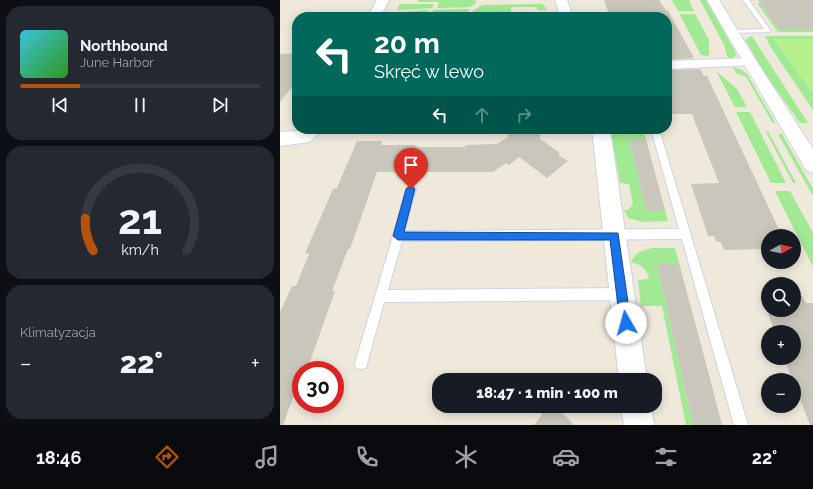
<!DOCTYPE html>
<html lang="pl">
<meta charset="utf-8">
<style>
body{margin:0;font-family:Raleway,sans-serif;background:#242831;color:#f1f3f6;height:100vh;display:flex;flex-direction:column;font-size:15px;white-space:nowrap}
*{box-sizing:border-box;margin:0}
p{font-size:13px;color:#9ea1a6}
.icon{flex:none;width:22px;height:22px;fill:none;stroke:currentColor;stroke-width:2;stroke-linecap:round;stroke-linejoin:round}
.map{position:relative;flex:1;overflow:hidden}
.panel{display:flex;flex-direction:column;gap:6px;padding:6px;background:#0d0f14;width:280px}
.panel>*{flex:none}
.top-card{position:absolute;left:12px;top:12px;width:380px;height:122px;border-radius:16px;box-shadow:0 2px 10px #0003;background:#00695c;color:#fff;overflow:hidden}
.needle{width:26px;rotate:82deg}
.controls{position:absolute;left:481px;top:229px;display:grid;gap:8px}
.controls a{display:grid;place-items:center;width:40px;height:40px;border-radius:50%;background:#171b24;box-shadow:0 2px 10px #0003;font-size:20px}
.speed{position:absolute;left:12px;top:361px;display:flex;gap:8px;font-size:20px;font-weight:700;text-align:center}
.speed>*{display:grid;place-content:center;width:52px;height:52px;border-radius:50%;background:#171b24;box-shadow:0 2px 10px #0003;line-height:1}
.speed .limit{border:6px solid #d22;background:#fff;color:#111}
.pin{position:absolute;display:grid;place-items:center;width:34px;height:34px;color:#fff;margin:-41px -17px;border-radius:50% 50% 50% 0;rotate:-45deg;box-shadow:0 0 4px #0007}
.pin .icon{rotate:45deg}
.me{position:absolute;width:44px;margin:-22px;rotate:353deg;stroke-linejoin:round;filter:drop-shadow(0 0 3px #0008)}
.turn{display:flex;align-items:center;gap:14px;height:84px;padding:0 16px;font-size:18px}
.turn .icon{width:52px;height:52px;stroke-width:2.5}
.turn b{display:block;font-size:28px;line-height:34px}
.lanes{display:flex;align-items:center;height:38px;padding:0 16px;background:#0003;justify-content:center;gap:20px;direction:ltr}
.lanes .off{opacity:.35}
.big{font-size:30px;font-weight:800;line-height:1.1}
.panel .card{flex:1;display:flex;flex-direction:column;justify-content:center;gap:6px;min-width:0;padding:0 14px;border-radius:16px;background:#242831}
.panel .dial{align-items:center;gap:0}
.dial svg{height:104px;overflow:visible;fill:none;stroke:#363941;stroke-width:7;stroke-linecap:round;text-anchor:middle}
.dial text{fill:#f1f3f6;stroke:none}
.song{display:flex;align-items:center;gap:12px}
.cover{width:48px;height:48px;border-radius:6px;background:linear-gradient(135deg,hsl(190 70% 55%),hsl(110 70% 35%))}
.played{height:4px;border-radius:2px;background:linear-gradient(90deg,#b45309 25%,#363941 25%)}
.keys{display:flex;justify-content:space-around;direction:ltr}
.heat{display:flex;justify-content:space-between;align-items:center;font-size:22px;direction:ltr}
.trip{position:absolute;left:152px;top:373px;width:230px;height:40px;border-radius:16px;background:#171b24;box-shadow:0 2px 10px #0003;font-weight:800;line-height:40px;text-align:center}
.menu{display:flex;height:64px;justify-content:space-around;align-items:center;background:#090b0e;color:#9ea1a6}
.menu .icon{width:28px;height:28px}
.menu .on{color:#b45309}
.menu b{font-size:18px;color:#f1f3f6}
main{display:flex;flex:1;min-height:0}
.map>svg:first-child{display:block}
.green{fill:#a2e993}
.pitch{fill:#b7f18e}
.building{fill:#c9c6bb}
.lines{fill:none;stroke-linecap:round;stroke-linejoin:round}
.service-casing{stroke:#d1d1e5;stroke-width:2}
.minor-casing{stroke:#d1d1e5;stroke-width:2}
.tertiary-casing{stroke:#d1d1e5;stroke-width:2}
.service{fill:#fff;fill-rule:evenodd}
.minor{fill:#fff;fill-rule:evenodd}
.tertiary{fill:#fff;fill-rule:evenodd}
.route{fill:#1a73e8;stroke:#114b97}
</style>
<main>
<section class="panel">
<div class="card">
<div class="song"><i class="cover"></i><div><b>Northbound</b><p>June Harbor</p></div></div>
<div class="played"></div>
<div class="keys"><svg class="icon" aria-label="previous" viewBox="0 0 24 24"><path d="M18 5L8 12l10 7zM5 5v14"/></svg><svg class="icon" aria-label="pause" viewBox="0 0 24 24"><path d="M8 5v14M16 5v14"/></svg><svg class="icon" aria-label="next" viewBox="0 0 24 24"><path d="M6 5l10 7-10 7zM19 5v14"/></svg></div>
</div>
<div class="card dial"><svg viewBox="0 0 100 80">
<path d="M14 69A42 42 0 1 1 86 69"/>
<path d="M14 69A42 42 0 0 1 8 44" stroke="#b45309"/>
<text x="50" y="56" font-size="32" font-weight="700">21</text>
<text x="50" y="72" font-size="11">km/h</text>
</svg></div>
<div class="card"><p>Klimatyzacja</p>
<div class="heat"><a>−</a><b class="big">22°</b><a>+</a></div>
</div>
</section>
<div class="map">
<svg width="533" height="425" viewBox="0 0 533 425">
<rect width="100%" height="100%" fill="#eee9db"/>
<path class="green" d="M138,0h58v3l-6,4 -33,1 2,-6h-21z
M392,0h17l5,11h-16z
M420,0h6l29,51 1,4 -3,3 -5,1 -4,-14z
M477,3h3l20,27h33v2h-35z
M120,4h34l-2,4 -35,2z
M263,4l4,6h-10v-3h-26v5l3,1v4h-43l2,-6 9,-6z
M189,9l-2,8h-38l2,-5 3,-2z
M148,10l-3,7h-32l2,-4 4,-1z
M401,14h14l14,26v16l-8,-1 -21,-40z
M472,36l56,87h-8l-37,-52 -17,-30 1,-3z
M485,36h48v3h-39l39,54v17l-42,-62z
M453,67l9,3 5,4 29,50 -4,-2 -26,-45 -10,-4z
M436,71l21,18 10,18h-12z
M456,112h14l36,71h-15z
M330,129h33l3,10h-17l17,71h19l3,11 -26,1 -14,-4 -4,-8h4l5,-6 -4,-20 -9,-1z
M488,131l28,52h-3l-27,-51z
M498,134h4l31,55v7z
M495,191h15l23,42v34z
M373,248h22l4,15 -22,1 36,161h-7l-24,-119h-21l-3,-26 11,-1c-2,-9 -8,-16 -18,-16 4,-11 11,-13 22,-15z"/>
<path class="pitch" d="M494,39h39v54z"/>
<path class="building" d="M324,0h55l8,12v-3l27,49 -27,2v-43h-57z
M478,0h55v30h-33z
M17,53v28l-17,21v-48z
M420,69l4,7h3l75,160h-14v13l-44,1 -3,-8h-4l-3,-6h-6l-17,-52 28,-1 -27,-69h-25v-44z
M229,129h31v10l20,14 -2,2 10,6 -21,17 -28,-21 -10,8 -3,-2 -13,9h-116l-27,77h-2l-16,42h3l-28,79h-6v6l-18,49h-3v-113l12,-26h4l13,-32 -4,-1 15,-34 13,-30 4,-1 20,-47h25l-1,4h33l4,2h46l3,-2 30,-1 11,-7z
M349,139h17l19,71 -19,1z
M399,263l29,108 14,54h-29l-36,-161z
M481,296h7v14h26v-14h8l4,7h7v122h-3l-26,-67h10v-26h-19z
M254,406h22l18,19h-40l8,-10z"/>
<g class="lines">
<g class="service-casing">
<path id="service" d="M463,0h6l22,31 -1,1 -40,1 -1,-1 3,-2 32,-1z
M371,129h8l89,296h-14l-52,-186 -280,2 -14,49 234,-2 4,2 2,4 -2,4 -4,2 -238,2 -18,66 -5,1 -5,-1 -1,-5 53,-177 3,-1 5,4 -12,42 275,-2z"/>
</g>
<g class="minor-casing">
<path id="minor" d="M97,0h12l-9,17h-12z
M275,0h12l6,17h-12z
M469,58l5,1 2,3 -2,3 -87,4v-8z
M22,129h20l-12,13 -30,4v-14l19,-1z
M312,129h18l37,251h-28z
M341,406h30l3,19h-30z"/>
</g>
<g class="tertiary-casing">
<path id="tertiary" d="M427,0h12l38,62 56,87v24l-7,-3z"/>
</g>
<use href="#service" class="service"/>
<use href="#minor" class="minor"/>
<use href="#tertiary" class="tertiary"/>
</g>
<path class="route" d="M131,185l4,4 -11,43 214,1 13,90 -1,4 -4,1 -4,-1 -2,-4 -10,-83h-212l-5,-4 13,-47z"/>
</svg>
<div class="controls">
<a><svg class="needle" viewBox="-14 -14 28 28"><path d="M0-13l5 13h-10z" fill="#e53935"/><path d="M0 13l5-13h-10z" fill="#9ea1a6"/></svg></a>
<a><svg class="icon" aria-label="search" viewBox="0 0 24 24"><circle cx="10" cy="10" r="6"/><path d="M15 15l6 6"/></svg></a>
<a>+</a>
<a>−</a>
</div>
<div class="speed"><div class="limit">30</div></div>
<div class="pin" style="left:131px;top:189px;background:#d93025"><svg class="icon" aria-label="arrive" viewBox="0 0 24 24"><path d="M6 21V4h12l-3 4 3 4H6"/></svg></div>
<svg class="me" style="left:346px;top:323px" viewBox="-20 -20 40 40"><circle r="19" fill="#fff"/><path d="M0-13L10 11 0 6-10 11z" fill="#1a73e8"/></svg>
<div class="trip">18:47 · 1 min · 100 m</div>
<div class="top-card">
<div class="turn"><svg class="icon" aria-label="left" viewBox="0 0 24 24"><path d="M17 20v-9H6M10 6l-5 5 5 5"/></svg><div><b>20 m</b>Skręć w lewo</div></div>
<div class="lanes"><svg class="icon" aria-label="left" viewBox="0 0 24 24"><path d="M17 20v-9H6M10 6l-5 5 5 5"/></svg><svg class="icon off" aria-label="ahead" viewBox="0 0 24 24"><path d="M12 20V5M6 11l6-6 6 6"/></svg><svg class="icon off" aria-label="right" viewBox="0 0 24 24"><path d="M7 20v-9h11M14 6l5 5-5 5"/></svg></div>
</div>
</div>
</main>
<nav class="menu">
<b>18:46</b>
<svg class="icon on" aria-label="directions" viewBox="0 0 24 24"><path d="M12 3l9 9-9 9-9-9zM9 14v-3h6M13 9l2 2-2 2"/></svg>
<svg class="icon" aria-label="music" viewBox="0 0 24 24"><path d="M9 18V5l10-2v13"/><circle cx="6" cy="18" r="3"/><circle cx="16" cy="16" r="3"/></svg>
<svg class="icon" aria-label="phone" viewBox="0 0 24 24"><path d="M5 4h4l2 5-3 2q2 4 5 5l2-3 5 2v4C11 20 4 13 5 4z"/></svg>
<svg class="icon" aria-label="climate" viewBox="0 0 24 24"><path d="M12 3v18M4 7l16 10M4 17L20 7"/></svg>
<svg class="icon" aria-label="car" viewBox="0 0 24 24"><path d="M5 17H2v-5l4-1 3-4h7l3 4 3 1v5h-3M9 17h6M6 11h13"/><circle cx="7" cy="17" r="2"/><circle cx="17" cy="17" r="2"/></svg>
<svg class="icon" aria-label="filters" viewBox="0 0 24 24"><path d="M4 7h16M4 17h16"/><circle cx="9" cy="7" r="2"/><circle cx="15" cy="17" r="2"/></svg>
<b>22°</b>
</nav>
